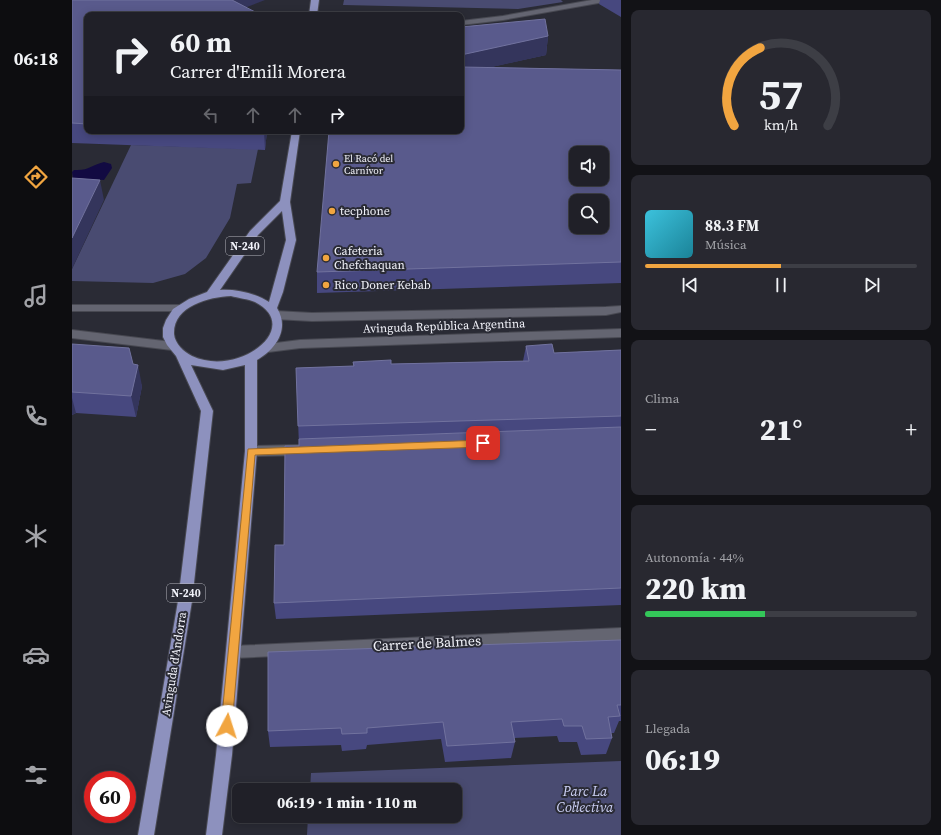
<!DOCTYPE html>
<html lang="es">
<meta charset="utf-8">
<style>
body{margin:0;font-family:"Source Serif 4",serif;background:#282830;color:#f1f3f6;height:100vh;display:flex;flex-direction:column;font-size:15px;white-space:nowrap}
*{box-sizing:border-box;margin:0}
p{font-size:13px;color:#a2a3a8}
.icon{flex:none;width:22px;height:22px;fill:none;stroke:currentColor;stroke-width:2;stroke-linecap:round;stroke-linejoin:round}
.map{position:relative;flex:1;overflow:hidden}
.side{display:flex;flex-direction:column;gap:10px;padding:10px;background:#121216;width:320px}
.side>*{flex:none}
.hud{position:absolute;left:12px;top:12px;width:380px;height:122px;border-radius:8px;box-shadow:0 2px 10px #0003,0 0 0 1px #3d3e45;background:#202028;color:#f1f3f6;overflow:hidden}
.controls{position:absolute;left:497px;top:146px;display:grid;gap:8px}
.controls a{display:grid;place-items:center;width:40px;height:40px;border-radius:8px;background:#202028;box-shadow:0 2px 10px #0003,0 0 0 1px #3d3e45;font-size:20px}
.speed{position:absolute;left:12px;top:771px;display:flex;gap:8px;font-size:20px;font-weight:700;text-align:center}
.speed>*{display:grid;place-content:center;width:52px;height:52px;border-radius:50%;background:#202028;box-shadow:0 2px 10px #0003,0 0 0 1px #3d3e45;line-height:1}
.speed .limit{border:6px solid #d22;background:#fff;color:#111}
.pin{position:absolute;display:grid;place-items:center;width:34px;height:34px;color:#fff;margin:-17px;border-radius:8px;box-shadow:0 2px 6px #0006}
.me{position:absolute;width:44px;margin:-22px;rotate:5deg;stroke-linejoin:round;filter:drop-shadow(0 0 3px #0008)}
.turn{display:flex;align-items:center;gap:14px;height:84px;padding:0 20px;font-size:18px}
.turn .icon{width:52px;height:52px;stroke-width:2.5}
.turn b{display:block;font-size:28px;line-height:34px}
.lanes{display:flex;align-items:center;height:38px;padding:0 20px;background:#0003;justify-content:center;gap:20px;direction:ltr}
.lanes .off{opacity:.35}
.big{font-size:30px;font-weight:800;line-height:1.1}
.side .widget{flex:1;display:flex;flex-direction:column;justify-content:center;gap:6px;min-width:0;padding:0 14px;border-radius:8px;background:#282830}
.side .dial{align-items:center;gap:0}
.dial svg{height:104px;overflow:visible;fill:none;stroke:#3d3e45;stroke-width:7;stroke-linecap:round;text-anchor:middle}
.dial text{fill:#f1f3f6;stroke:none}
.song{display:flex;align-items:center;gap:12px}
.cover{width:48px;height:48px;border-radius:6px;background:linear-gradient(135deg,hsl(190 70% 55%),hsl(190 70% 35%))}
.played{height:4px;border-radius:2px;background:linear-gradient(90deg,#f1a540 50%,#3d3e45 50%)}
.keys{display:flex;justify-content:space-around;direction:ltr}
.heat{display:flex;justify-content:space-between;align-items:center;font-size:22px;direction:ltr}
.charge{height:6px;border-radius:3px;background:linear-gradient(90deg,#34c759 44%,#3d3e45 0)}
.trip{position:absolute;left:160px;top:783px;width:230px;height:40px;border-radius:8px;background:#202028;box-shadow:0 2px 10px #0003,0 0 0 1px #3d3e45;font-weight:800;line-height:40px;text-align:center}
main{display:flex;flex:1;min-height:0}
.tabs{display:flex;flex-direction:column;width:72px;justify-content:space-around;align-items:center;background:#0d0d10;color:#a2a3a8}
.tabs .icon{width:28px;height:28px}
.tabs .current{color:#f1a540}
.tabs b{font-size:18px;color:#f1f3f6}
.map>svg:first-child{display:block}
.green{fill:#494b71}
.water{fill:#120a42}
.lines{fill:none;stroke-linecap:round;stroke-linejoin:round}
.lane-casing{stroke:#484952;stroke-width:2}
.street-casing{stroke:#484952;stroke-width:2}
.primary-casing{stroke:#484952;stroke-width:2}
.lane{fill:#646571;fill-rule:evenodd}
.street{fill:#646571;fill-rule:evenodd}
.primary{fill:#8d91be;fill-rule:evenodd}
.wall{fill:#47487f}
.shaded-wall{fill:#34355c}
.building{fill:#595a8c;stroke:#71729e;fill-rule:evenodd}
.route{fill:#f1a540;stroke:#9d6b2a}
.poi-dot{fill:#f1a540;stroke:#2a2b35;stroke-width:1.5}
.labels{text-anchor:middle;stroke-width:4;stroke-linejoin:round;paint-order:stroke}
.far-poi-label{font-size:10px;fill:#f2f3fa;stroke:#2a2b35;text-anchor:start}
.shield{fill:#2a2b35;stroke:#b6b7bf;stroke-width:1}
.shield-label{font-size:11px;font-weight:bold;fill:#f2f3fa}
.poi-label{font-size:12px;fill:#f2f3fa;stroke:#2a2b35;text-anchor:start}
.street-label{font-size:12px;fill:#f2f3fa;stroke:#2a2b35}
.near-street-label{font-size:14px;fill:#f2f3fa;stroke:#2a2b35}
.near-park-label{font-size:14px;font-style:italic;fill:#ced2f7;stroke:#2a2b35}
</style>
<main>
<nav class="tabs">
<b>06:18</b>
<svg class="icon current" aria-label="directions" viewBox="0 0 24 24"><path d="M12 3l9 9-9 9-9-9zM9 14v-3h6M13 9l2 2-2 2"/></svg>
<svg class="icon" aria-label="music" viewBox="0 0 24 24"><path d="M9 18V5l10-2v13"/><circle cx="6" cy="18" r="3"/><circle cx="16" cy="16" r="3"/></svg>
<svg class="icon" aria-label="phone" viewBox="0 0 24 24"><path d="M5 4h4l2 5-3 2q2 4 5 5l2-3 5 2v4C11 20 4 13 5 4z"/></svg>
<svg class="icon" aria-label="climate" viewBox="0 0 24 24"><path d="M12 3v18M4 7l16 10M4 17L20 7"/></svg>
<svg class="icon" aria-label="car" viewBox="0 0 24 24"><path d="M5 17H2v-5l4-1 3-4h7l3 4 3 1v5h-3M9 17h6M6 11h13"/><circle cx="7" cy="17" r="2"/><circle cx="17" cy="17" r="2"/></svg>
<svg class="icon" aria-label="filters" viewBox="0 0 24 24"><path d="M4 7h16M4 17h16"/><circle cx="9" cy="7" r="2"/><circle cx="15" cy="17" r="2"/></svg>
</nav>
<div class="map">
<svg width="549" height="835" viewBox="0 0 549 835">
<rect width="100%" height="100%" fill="#2a2b35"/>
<path class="green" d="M272,0h217l2,2 -45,7 -175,-4z
M59,145l127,4 -7,34 -14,1 -7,34 -24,40 -21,16 -32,9 -81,-2v-12z
M549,761v74h-314l1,-19h147v-26h-145l1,-17z"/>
<path class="water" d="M32,162l7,2 1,4 -8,12 -31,-2 -1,-6 2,-2c15,1 17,-5 30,-8z"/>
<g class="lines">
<g class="lane-casing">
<path id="lane" d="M228,445l4,2 2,3 -2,3 -4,2 -49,1 -4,-2 -2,-3 2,-3 4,-2z
M549,628v12l-388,18 -5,-1 -2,-5 2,-5 5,-1z"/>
</g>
<g class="street-casing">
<path id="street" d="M520,0h16l-4,2 -101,18 -42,5v-4l42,-5z
M0,305h110l5,3 -5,3h-110z
M549,306v6l-15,3 -294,6 -37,-2 -5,-4 5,-4 37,2 294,-6z
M549,329v8l-321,11 -32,4 -6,-4 6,-4 32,-4z
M0,330l100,12 6,4 -6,4 -100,-12z"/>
</g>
<g class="primary-casing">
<path id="primary" d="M239,0h8l-2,15h-8z
M220,131h8l-10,71 6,38 -13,52 -6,16c13,21 -1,41 -20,52v91l-25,304 -10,80h-16l10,-80 29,-304v-86l-22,5 -32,-5 22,46 -21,190 -38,234h-16l40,-234 23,-190 -25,-55 -9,-11 -4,-8v-9l3,-8 7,-11 16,-10 18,-7 43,-61 30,-30zM210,211l4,29 -17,62c-13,-9 -34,-13 -49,-12l38,-55zM159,296c7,2 17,3 24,6 49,25 -16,76 -63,54 -8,-4 -17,-12 -18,-22 -1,-28 35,-37 57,-38z"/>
</g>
<use href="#lane" class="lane"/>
<use href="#street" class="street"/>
<use href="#primary" class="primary"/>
</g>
<path class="wall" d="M0,0l15,15v116h180l-2,19 -193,-7z
M528,0h21v17l-22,-13z
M389,27l87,9 -2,19 -55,12 130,3v213l-304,10v-21z
M0,344l61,20 9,22 -6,31 -60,-4 -4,2z
M454,346l28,7 67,-3v255l-345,14 -2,-16 10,-58 15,-99 -3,-78 57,-2v-4l38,2 132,-3z
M549,640v81h-2l-5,12h-3l1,5 -6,16 -25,1 -4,-13h-18l-2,-6 -43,2 1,4 -4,16 -66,4 -4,-23 -74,6 -1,4 -24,2 -1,-6 -71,2 -2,-16z"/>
<path class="shaded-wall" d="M153,0h40l-38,15z
M476,36l-2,19 -85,19v-19z
M192,131h3l-2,19z
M28,180l4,20 -32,69v-31z
M66,365l4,21 -6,31 -5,-21z
M0,398l4,15 -4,2z"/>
<path class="building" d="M0,0h160l29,15h-174v109l-15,-1z
M473,19l3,17 -87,19v-28z
M389,67l160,3v192l-304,10 12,-141h132zM504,153h26v26h-26zM504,201h26v26h-26z
M0,178l28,2 -28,58z
M0,344l57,4 4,16 5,1 -7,31 -59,-4z
M480,344l2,9 67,-3v66l-323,10 -2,-58 58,-2 -1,-4 38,-2v4l138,-3 -3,-15z
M549,427v161l-347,15 1,-58h9l1,-99h14v-7z
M549,640v65h-4l3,11 -12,1 4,21 -26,1 -4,-13h-18l-2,-7 -51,3 4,20 -68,4 -4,-24 -76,6v5l-25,1 -1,-6 -73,3v-79z"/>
<path class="route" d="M411,440l5,3 -5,4 -228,8 -23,271 -1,3 -4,2 -5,-2 -1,-3 27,-277z"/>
<g class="poi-dot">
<circle cx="264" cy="164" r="4"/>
<circle cx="260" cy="211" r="4"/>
<circle cx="254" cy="258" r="4"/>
<circle cx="254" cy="285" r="4"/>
</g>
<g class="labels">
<g class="far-poi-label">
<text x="272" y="162">El Racó del<tspan x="272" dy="12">Carnívor</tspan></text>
</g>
<g class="shield">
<rect x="154" y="237" width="38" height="18" rx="3"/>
<rect x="95" y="584" width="38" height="18" rx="3"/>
</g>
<g class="shield-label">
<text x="173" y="250">N-240</text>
<text x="114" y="597">N-240</text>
</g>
<g class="poi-label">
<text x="268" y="215">tecphone</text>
<text x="262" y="255">Cafeteria<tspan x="262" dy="14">Chefchaquan</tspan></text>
<text x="262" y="289">Rico Doner Kebab</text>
</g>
<g class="street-label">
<text transform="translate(372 326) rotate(-2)" y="4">Avinguda República Argentina</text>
<text transform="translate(102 664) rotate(-81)" y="4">Avinguda d'Andorra</text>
</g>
<g class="near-street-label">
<text transform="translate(355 643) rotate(-3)" y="5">Carrer de Balmes</text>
</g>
<g class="near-park-label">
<text x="513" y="796">Parc La<tspan x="513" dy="16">Col·lectiva</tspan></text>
</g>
</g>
</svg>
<div class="controls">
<a><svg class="icon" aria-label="sound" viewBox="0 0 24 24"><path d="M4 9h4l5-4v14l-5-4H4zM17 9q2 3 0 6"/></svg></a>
<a><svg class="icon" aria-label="search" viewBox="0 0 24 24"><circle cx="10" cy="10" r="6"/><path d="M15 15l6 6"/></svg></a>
</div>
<div class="speed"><div class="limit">60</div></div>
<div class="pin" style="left:411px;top:443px;background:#d93025"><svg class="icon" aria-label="arrive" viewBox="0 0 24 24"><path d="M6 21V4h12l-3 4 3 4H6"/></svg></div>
<svg class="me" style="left:155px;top:726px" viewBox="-20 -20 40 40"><circle r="19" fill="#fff"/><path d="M0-13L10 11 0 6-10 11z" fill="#f1a540"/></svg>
<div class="trip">06:19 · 1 min · 110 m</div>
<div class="hud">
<div class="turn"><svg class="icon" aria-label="right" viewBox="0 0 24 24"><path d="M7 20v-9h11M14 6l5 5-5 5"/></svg><div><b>60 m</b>Carrer d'Emili Morera</div></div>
<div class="lanes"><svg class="icon off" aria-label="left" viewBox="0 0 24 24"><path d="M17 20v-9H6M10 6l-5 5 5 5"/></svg><svg class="icon off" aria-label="ahead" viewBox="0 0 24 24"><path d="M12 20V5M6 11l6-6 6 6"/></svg><svg class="icon off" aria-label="ahead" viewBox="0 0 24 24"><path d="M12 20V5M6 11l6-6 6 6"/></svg><svg class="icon" aria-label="right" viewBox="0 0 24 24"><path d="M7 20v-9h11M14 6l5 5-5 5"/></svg></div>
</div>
</div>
<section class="side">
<div class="widget dial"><svg viewBox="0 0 100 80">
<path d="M14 69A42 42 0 1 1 86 69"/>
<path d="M14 69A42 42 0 0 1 34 9" stroke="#f1a540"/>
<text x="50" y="56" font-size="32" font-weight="700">57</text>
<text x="50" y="72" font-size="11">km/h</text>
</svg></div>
<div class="widget">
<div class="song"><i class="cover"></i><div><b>88.3 FM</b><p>Música</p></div></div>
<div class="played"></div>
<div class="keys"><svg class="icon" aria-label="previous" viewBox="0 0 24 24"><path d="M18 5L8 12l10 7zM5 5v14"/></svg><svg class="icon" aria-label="pause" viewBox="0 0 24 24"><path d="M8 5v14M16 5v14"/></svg><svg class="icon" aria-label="next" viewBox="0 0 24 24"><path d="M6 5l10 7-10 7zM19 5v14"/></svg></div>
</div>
<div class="widget"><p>Clima</p>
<div class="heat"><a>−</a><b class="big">21°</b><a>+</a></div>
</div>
<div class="widget"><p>Autonomía · 44%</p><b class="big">220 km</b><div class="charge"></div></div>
<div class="widget"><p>Llegada</p><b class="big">06:19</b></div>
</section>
</main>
